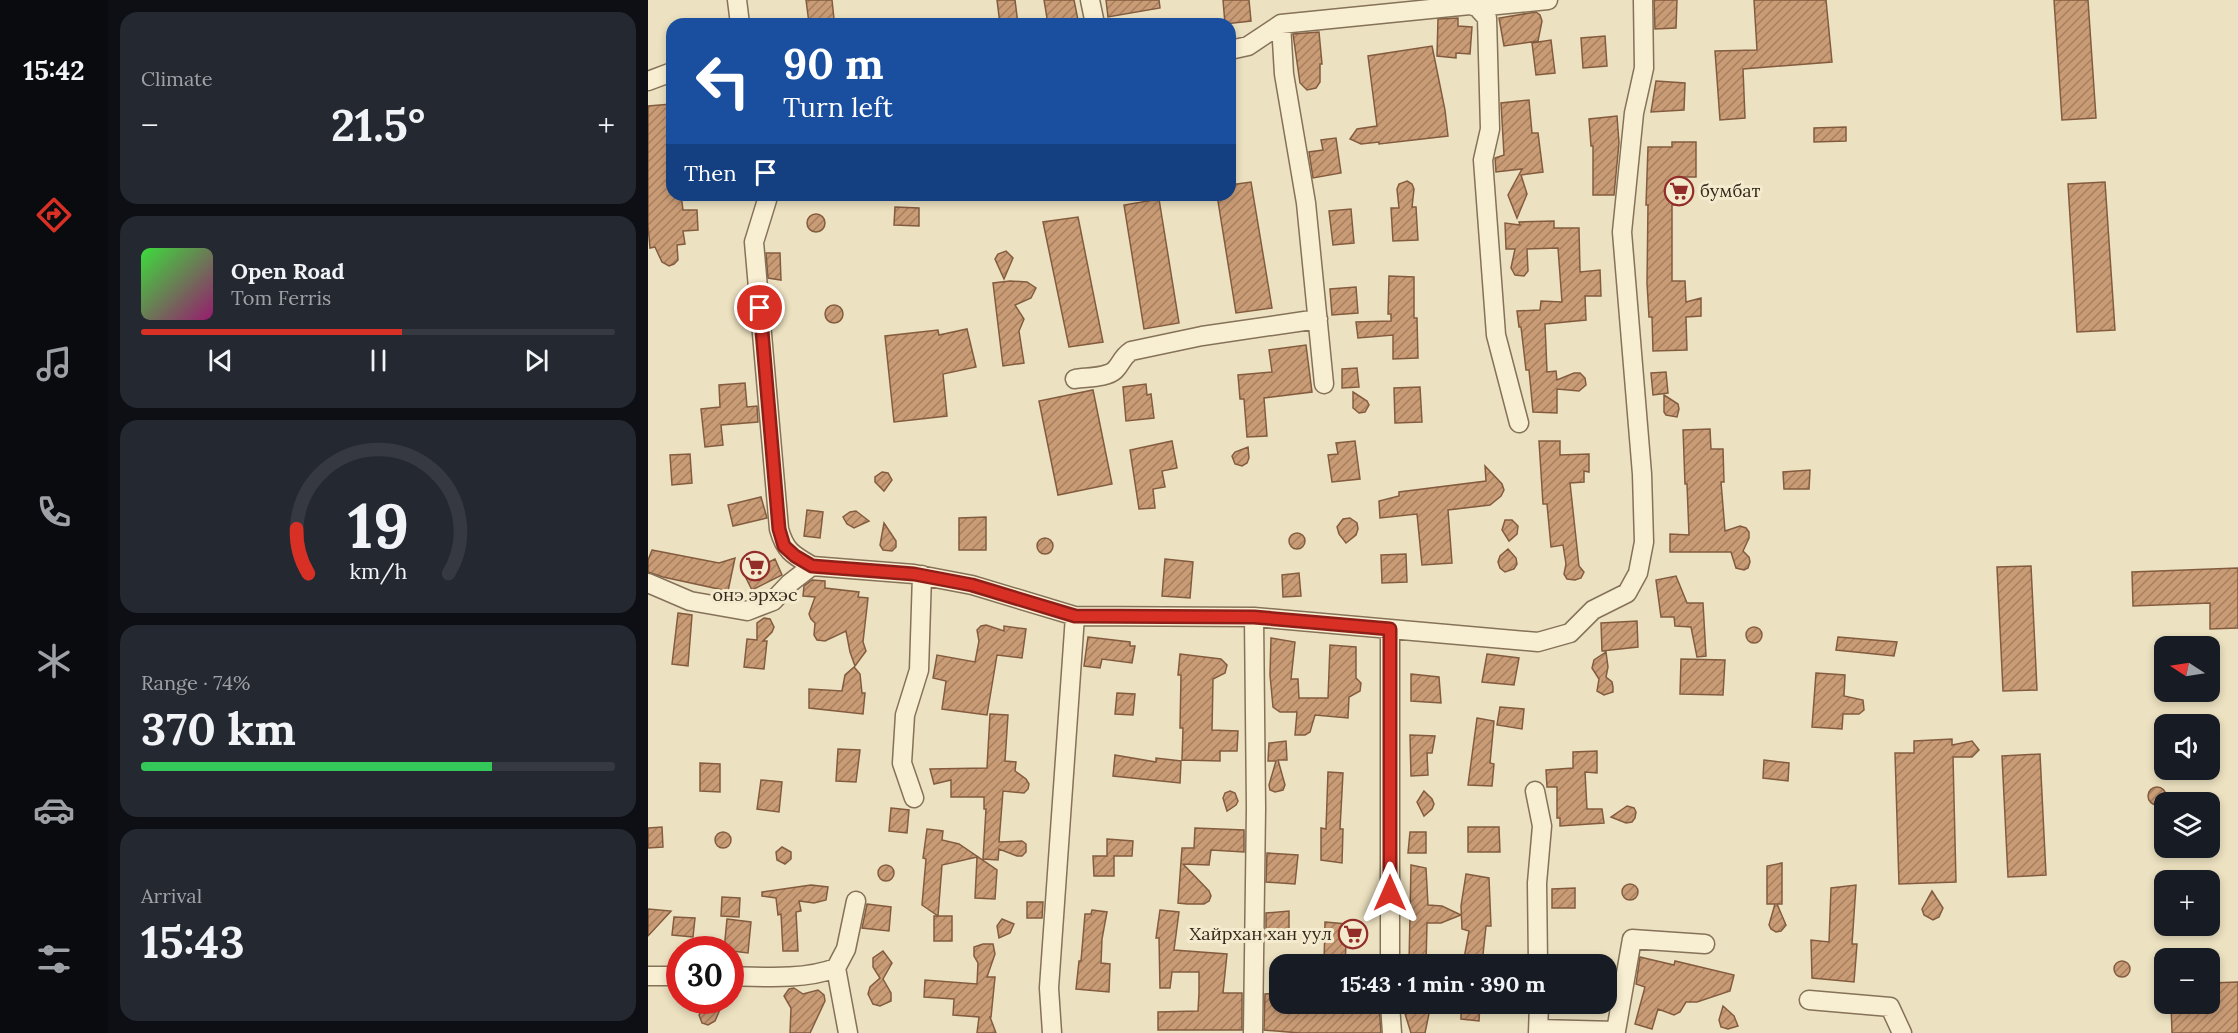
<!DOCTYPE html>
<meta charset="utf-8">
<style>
body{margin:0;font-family:Lora,serif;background:#242831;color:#f1f3f6;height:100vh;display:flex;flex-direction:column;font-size:22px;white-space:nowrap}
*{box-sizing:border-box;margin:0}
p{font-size:20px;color:#9ea1a6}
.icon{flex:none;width:33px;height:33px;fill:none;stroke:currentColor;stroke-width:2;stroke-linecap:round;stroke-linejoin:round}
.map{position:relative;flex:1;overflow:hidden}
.side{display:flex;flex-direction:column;gap:12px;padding:12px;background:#0d0f14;width:540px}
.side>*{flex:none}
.hud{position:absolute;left:18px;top:18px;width:570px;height:183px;border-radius:18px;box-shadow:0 3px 9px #0003;background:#1a4fa0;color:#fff;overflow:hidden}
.needle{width:39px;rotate:282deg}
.fabs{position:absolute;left:1506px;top:636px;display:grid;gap:12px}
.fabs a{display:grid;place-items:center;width:66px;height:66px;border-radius:12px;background:#171b24;box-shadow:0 3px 9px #0003;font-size:30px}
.speed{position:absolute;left:18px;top:936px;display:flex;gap:12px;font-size:30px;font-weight:700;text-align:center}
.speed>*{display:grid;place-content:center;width:78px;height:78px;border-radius:50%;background:#171b24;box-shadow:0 3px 9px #0003;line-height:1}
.speed .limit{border:9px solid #d22;background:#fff;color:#111}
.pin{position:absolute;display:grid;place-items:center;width:51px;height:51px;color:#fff;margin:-26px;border:3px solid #fff;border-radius:50%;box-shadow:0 2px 6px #0007}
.me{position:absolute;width:66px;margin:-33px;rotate:0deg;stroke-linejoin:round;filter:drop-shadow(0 0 4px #0008)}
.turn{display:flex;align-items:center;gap:21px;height:126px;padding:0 18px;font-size:27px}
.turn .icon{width:78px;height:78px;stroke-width:2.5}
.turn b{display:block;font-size:42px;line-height:51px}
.then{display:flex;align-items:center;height:57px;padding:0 18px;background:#0003;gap:12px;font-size:22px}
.big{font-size:45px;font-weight:700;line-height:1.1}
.side .tile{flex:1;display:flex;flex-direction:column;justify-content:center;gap:9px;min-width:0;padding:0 21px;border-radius:18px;background:#242831}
.side .dial{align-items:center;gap:0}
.dial svg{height:156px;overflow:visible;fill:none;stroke:#363941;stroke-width:7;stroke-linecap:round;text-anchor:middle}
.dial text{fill:#f1f3f6;stroke:none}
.song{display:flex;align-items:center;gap:18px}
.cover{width:72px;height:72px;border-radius:9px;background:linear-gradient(135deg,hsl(120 70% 55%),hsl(320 70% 35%))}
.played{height:6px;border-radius:3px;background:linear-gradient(90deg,#d93025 55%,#363941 55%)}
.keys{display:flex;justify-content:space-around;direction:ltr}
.heat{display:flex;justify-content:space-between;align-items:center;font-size:33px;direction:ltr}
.charge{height:9px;border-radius:4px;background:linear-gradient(90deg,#34c759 74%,#363941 0)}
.trip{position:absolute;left:621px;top:954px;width:348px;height:60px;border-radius:18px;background:#171b24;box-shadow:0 3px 9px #0003;font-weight:700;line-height:60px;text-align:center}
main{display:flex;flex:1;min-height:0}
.menu{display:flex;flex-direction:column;width:108px;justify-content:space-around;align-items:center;background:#090b0e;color:#9ea1a6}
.menu .icon{width:42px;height:42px}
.menu .current{color:#d93025}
.menu b{font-size:27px;color:#f1f3f6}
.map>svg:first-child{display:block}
.building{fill:url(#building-hatch);stroke:#835c3f;stroke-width:1.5}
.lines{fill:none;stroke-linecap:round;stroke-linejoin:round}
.street-casing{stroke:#857258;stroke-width:21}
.street{stroke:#f8eed2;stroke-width:18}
.route-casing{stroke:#8d1f18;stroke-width:15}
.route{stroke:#d93025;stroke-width:10}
.labels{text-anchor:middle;stroke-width:6;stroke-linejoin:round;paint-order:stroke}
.poi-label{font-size:18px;fill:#34291c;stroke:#f4ebcf;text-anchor:start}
</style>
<main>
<nav class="menu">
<b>15:42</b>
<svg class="icon current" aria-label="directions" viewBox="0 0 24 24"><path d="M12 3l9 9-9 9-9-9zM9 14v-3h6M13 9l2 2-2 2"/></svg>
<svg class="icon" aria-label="music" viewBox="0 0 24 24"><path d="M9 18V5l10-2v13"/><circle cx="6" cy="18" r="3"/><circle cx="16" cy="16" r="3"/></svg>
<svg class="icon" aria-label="phone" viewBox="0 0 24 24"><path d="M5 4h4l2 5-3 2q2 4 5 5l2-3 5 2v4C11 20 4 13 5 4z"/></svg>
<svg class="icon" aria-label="climate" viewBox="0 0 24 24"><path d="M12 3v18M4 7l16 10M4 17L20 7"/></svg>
<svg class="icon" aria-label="car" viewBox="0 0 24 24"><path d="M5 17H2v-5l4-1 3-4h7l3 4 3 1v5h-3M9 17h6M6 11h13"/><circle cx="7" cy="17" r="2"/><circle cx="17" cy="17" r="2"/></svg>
<svg class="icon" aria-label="filters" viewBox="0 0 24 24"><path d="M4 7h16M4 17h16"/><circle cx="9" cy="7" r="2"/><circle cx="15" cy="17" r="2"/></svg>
</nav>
<section class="side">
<div class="tile"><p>Climate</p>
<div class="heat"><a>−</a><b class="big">21.5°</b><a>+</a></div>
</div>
<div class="tile">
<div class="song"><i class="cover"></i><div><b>Open Road</b><p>Tom Ferris</p></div></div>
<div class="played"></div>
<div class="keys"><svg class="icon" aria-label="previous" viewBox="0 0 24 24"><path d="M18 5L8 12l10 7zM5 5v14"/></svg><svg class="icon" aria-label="pause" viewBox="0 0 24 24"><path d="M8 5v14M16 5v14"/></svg><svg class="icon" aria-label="next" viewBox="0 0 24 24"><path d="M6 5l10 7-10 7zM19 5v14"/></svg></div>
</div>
<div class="tile dial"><svg viewBox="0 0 100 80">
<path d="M14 69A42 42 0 1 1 86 69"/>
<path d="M14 69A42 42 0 0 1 8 46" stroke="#d93025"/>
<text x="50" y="56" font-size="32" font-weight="700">19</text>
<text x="50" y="72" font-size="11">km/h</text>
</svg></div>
<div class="tile"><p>Range · 74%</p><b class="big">370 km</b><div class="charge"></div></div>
<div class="tile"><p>Arrival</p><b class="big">15:43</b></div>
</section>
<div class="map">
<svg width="1590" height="1033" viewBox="0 0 1590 1033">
<defs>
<pattern id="building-hatch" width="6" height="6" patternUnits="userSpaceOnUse" patternTransform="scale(1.5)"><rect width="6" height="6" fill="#ca9c76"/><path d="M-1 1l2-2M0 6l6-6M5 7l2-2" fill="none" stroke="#a57f60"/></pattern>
</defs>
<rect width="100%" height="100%" fill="#ece1c0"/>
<path class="building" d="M158,0h26l2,19 -25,4z
M349,0h18l3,24h-18z
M396,0h30l4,20 -7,4h-23z
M458,0h53l1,8 -52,9z
M575,0h26l2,21 -26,3z
M1006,0h23l-1,28 -21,1z
M1106,0h72l6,62 -89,7 2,49 -25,2 -5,-69 42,-1z
M1406,0h34l8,118 -34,2z
M888,12l4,3 2,6 -4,20 -34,5 -5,-28z
M810,18v8l14,1 -2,27 -14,-1v5l-19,-2 1,-37z
M671,32l3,32h-2v18l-4,6 -9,2 -7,-7 -7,-49z
M957,36l2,30 -24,2 -2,-30z
M903,40l4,33 -19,2 -4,-32z
M784,46l13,64 3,26 -69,8v-2l-18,2 -11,-5 7,-10 20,-3 -9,-70z
M1008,81l29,2 -1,27 -33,2z
M881,100l3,33h6l5,39 -22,3 6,19 -10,24 -9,-23 14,-26 -26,3 -1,-14 9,-3 -3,-52z
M23,104l1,91h9l2,15h14l1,20 -15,1 2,13 -8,1 1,15 -4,4 -5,2 -7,-4 -7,-15 -5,1 -2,-22v-120z
M969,116l2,27 -5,52h-21v-49h-2l-2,-27z
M1198,127v14l-32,1v-14z
M688,138l5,35 -28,5 -4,-26 14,-2 -2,-10z
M1024,142h24v35h-12l-1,28h-11v76h13l1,21 15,-4v18l-15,1 1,33 -34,1 -1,-34h-3l-2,-34 1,-78h-2l2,-58h24z
M759,181l5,3 2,5 -2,18h4l2,33 -25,1 -2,-33h8l-2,-19 2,-5z
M603,182l21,126 -36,5 -19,-118h13v-10z
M1457,182l10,148 -38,2 -9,-148z
M511,199l20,124 -35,6 -20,-124z
M247,207l24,1v18l-25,-1z
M703,209l3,34 -21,2 -4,-34z
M159 223a9 9 0 1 1 18 0a9 9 0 1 1-18 0Z
M430,217l25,125 -34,5 -26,-125z
M906,221v7h25l1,44 20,-2 1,26h-16l1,24 -41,4 2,48 9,-1 1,9 17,-7h6l5,5 1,7 -7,6 -22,-2v24l-24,-1 -4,-42h-3l-5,-43h-2l-2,-16 23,-1 1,-9 21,1 -4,-54 -31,1 1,22 -4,5 -9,-1 -4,-7 4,-19h-9l-1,-26 15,2 -1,-3z
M358,251l7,7 -9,21 -9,-20 3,-5z
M118,253h14l1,27 -13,-2z
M741,276l25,1v41h3l1,40 -25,1v-24l-35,3 -2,-16 35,-1v-7h-3z
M362,281l17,1 9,6 -5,10 -16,7 9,14 -5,12 5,32 -21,3 -10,-83z
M708,287l2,26 -26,2 -2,-26z
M177 314a9 9 0 1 1 18 0a9 9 0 1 1-18 0Z
M319,329l9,38 -33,7 4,42 -53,6 -9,-86 53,-6 1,5z
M658,345l6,47 -48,6 3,38 -20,1 -3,-38h-4l-2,-24 34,-3 -3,-22z
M709,368l2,19 -17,1v-19z
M1018,372l2,21 -15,2 -2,-22z
M97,383l2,24 10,-1 1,16 -37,3 2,20 -18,2 -4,-38 19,-2 -1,-22z
M498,384l1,11 4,-1 3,24 -28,3 -3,-34z
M772,387l2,35 -27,1 -1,-35z
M445,390l19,94 -54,11 -19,-94z
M705,392l14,9 2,4 -4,7 -6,1 -6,-5z
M1016,395l14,9 1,5 -2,8 -11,-2 -2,-3z
M1062,429l1,20h12l1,33h-3l4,49 15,-5 6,2 3,4v6l-6,13 6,6 1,5 -2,6 -4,2 -8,-2 -5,-16h-61v-18l19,1 -2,-51h-2l-2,-54z
M524,441l5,27 -15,3 3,16 -12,2 2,19 -16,1 -9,-59z
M707,441l5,38 -28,3 -4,-27 10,-1 -2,-11z
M891,441h21v14l29,-1v18l-5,-1v11l-14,1 9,83 5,6 -3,6 -6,2 -8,-1 -3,-5 2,-10 -3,-19 -12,2 -4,-43h-4z
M600,447l1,11 -2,5 -5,3 -7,-2 -3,-8 3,-4z
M42,454l2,29 -20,2 -2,-30z
M837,466l17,18 2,6 -3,6 -11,9 -42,5 4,53 -30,2 -5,-51 -37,4 -1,-17 20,-5v-4l87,-11z
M1162,470l-1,19h-25l-1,-17z
M234,472l6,1 4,7 -8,11 -9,-9v-5z
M113,497l6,21 -34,8 -5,-21z
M159,510l16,2 -3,26 -16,-2z
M208,511l13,10 -15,7 -7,-4 -4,-7 7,-5z
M338,517v33h-27v-32z
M702,518l7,5 1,6 -2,6 -10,8 -7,-9 -2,-7 6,-8z
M857,520h7l6,6 -1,8 -8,7 -7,-11z
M236,523l12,18v6l-4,4 -9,-1 -3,-5z
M641 541a8 8 0 1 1 16 0a8 8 0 1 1-16 0Z
M389 546a8 8 0 1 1 16 0a8 8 0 1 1-16 0Z
M860,549l8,9 1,6 -3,5 -9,3 -5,-4 -2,-6 2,-6z
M4,550l67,13 16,-5 -7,33 -65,-14 -15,-5v-12z
M758,554l1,28 -25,1 -1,-28z
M127,559l7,16 -30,15 -8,-16z
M517,559l28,3 -3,36 -28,-2z
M1383,566l6,124 -34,1 -6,-124z
M1590,568v60l-28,1v-26l-77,3 -1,-34z
M651,573l2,23 -18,1 -1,-22z
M1028,576l11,27h16l3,53 -9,1 -6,-30 -16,-1 -1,-9h-13l-5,-37z
M164,580l13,1v7l34,4 -1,5 10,1 -5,44 3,9 -11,15 -5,-14 -4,-21 -21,10 -8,-1 -3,-5 1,-12 -4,-4 -2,-5 6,-17 -12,-1 1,-10z
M30,613l14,2 -4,51 -16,-2z
M116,618l6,1 4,8 -2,5 -9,9h4l-3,28 -20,-2 3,-28 10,1v-17z
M989,621l1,26 -36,4 -1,-28z
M338,625l18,6v-5l22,3 -4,29 -25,-3 -10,60 -45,-6 4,-28 -13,-3 4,-23 38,7 4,-21 -2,-11 4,-4z
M1098 635a8 8 0 1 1 16 0a8 8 0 1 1-16 0Z
M440,637l42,5v4h5l-3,17 -30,-4 -2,9 -16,-2z
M1190,637l59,5 -3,14 -58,-6z
M623,638l24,4 -4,37h7l1,19h29l2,-53 26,2v31l5,5 -1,8 -11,6 -1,21 -33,-3 -5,17 -5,3h-10l2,-23h-17l-7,-5 -3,-32z
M958,652l2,15 -2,10 6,5 1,5v5l-9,3 -7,-4 2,-12 -7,-11 2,-8z
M532,654l41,5 6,6 -2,8 -12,6 -1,51 26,1 -1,20h-17v10l-38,-1 1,-32h-3l1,-53h-3z
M839,654l32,4 -5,27 -32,-3z
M1033,659l44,1 -2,35 -43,-1z
M206,667l6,7 2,19h3l-2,21 -54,-6v-19l33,2 3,-16z
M1168,673l29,2 -1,21 19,4 1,10 -5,4h-16l-1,15 -30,-2z
M763,674l28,3 2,26 -30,-2z
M469,693l18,1 -2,21 -18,-1z
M852,707l24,2 -2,20 -25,-4z
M342,714l18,1 -3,46 11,1 -1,9 11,8 3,5 -1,5 -4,4 -21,-2 -4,51 23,-1 4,3v8l-4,4h-5l-18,-7 -1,11 -15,-1 3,-50h-2v-12h-33v-17l-17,4 -4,-15 57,-1z
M829,718l17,3 -4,42 4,1 -2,22 -24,-1z
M762,735l25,1 -3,17h-5l1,22 -17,1z
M1304,739v6l20,-4 7,9 -7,7h-19l3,125 -57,2 -4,-131h19v-12z
M638,741l1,19h-9l7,25 -2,5 -8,2 -5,-2 -1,-5 7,-24h-8l1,-18z
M190,749l22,1 -4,32 -20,-1z
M949,751v22l-12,-1 2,37h15l2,14 -44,3v-8h-3v-31h-10l-1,-17 27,-2v-16z
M1392,754l6,121 -38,2 -6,-121z
M467,755l41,7v-4l25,3 -1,22 -67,-7z
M1116,760l25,3 -1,18 -25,-3z
M52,763l20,1v28l-20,-1z
M680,772l15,1 -3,56h3l-1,34 -21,-3v-32l5,1z
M113,780l21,2 -3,30 -22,-3z
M1500 796a9 9 0 1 1 18 0a9 9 0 1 1-18 0Z
M582,791l5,2 3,8 -2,4 -9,6 -4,-13 2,-5z
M776,791l8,8 2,5 -2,5 -8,7 -7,-14z
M979,806l7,2 2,4 -1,6 -3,4 -6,1 -15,-6z
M243,808l18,2 -2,23 -18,-2z
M14,827l1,20 -15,1v-20z
M820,827h31l1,25h-32z
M547,828l49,2v22l-33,-2 -2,15 -26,-1 26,27 2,5 -2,5 -5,3h-17l-9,-1 4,-55h12z
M279,829l16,2 -1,9 17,4 38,26 -2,29 -20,-1 2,-41 -35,8 -4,51 -16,-11 4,-46 -3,-1z
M762,832h16v21h-18z
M67 840a8 8 0 1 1 16 0a8 8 0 1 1-16 0Z
M459,839l26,2 -1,15h-18v20h-20l-1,-20h14z
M134,847l9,5v7l-6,5 -8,-4 -1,-8z
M619,853l31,2 -3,29 -29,-2z
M1134,863v41h-5l9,21 -5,6 -5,1 -5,-3 -2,-4 6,-21h-8v-38z
M763,865l15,3 2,37 14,1 19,9 -20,8h-14l-1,41h-17z
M230 873a8 8 0 1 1 16 0a8 8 0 1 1-16 0Z
M818,874l23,4 2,48h-5l-4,38h-19l6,-33 -7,-2 -1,-23z
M974 892a8 8 0 1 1 16 0a8 8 0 1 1-16 0Z
M163,885l17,2 -2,13 -12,3 -15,-2 2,10 -5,1 2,39h-15l-2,-37 -3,1 -2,-17 -14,-2v-4z
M1208,885l-4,59h5l-3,38 -42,-4 -1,-38 18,2 2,-54z
M927,888v20h-23v-19z
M1284,891l11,17 -4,9 -6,3 -9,-5 -2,-6z
M74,897l18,1 -1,19 -18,-1z
M379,902h16l-1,16h-15z
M219,904l24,3 -2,24 -27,-3z
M0,909l23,2 -23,25z
M444,910l15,2 -5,27 -1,24 9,1 -1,28 -33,-3 3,-28h2l4,-47h6z
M512,910l19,2 -5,38 53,4 -4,39h19v37h-84v-18l40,-1 1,-18v-21h-27l-2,16h-10l-1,-50h-3z
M641,911v28l-23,-1v-25z
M286,916h18v25h-18z
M26,917l21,1 -2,19 -21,-2z
M79,919l24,3 -3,31 -24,-3z
M354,919l12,5 -4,9 -11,5 -2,-12z
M677,922l22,2 -2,40h-21z
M335,944h10l2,10 -8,23h8l-4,40h-1l6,16h-19l2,-16 -26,-2 1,-16 -30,-2 1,-17 52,4 1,-21 -4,-7v-9z
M235,951l9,12 -9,16 8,14v8l-11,5 -7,-2 -5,-10 2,-7 10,-9 -7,-11v-9z
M992,957l34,8 1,-4 59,14 -4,16 -33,11h-11l-6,10 -6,3 -16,-6 -6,20 -17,-5 10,-37 -9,-3z
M1466 969a8 8 0 1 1 16 0a8 8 0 1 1-16 0Z
M1590,982v51h-66l-1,-29h39v-21z
M146,988l9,6 15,-4 6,5 1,6 -15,32h-20l1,-25 -7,-12 5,-7z
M632,993v11h99l2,29h-81l-36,-3 1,-36z
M60,1000h16l-9,21 -7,4 -6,-2 -3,-8z
M754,1004h29l-6,29h-14z
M813,1004h19l-1,17 -18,-2z
M1075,1006l11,10 4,10 -10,3 -7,-2 -2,-7z"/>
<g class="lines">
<g class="street-casing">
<path id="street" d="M89,0l3,24
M442,0l5,24
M829,7l10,11 3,111 -7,31 13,175 23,88
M633,24l3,50 22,129 18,181
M582,50l18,-4 33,-22 189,-19 7,2 71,-7
M0,81l24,-9
M119,195v5l-13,42 25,287c6,22 14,26 33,37
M427,379c11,-2 32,-1 40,-9 7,-7 6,-12 16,-19l71,-15 116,-17
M0,583l42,18 57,10 26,-10 17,-18 22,-17 102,8 58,11 103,31
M742,629v335
M887,791l7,35 -5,57 1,81
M266,798l-12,-35 3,-48 14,-45 3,-95
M0,976h32
M82,976c35,1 74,4 106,-8
M1161,1000l81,7 12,26
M742,1004l2,29
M891,1029l77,2 16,-92 73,5
M200,1033l-12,-65 10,-19 10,-48
M404,1033l-3,-45 26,-372 179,1 284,25 32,-9 23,-23 34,-17 11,-20 6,-31 -2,-68 -20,-242 12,-119 10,-45 -1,-68
M605,1033l3,-225 -2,-191
M890,1033l1,-29"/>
</g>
<use href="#street" class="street"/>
</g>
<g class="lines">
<g class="route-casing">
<path id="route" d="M112,308l19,221 5,17 11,10 17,10 102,8 58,11 103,31 179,1 136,12v264"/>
</g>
<use href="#route" class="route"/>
</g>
<defs>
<g id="supermarket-ring" transform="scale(1.5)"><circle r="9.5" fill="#f4ebcf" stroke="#922d2a" stroke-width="1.5"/><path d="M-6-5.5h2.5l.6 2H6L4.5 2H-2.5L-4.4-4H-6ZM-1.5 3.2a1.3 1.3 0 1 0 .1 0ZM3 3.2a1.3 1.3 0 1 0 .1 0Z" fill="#922d2a"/></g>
</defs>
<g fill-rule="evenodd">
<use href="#supermarket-ring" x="1031" y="191"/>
<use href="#supermarket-ring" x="107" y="566"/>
<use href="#supermarket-ring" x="705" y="934"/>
</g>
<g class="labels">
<g class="poi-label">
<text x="1052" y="197">бумбат</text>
<text x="107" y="601" text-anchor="middle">онэ эрхэс</text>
<text x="684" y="940" text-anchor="end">Хайрхан хан уул</text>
</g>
</g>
</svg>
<div class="fabs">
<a><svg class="needle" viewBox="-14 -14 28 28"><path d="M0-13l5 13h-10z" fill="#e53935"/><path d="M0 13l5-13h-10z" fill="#9ea1a6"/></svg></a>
<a><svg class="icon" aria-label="sound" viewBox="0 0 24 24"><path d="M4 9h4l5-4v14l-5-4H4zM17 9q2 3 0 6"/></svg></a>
<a><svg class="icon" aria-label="layers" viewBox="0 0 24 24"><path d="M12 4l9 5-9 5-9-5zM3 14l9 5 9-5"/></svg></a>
<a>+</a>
<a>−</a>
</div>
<div class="speed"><div class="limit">30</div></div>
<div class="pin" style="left:112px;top:308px;background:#d93025"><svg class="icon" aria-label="arrive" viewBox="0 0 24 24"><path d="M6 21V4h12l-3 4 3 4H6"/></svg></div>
<svg class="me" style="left:742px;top:893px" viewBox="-20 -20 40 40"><path d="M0-17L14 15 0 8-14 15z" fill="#d93025" stroke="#fff" stroke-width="4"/></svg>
<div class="trip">15:43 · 1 min · 390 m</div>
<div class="hud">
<div class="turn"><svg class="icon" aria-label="left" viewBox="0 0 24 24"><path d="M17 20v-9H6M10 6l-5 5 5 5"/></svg><div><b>90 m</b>Turn left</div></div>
<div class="then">Then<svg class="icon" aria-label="arrive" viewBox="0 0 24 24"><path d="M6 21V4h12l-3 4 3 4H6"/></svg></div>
</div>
</div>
</main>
